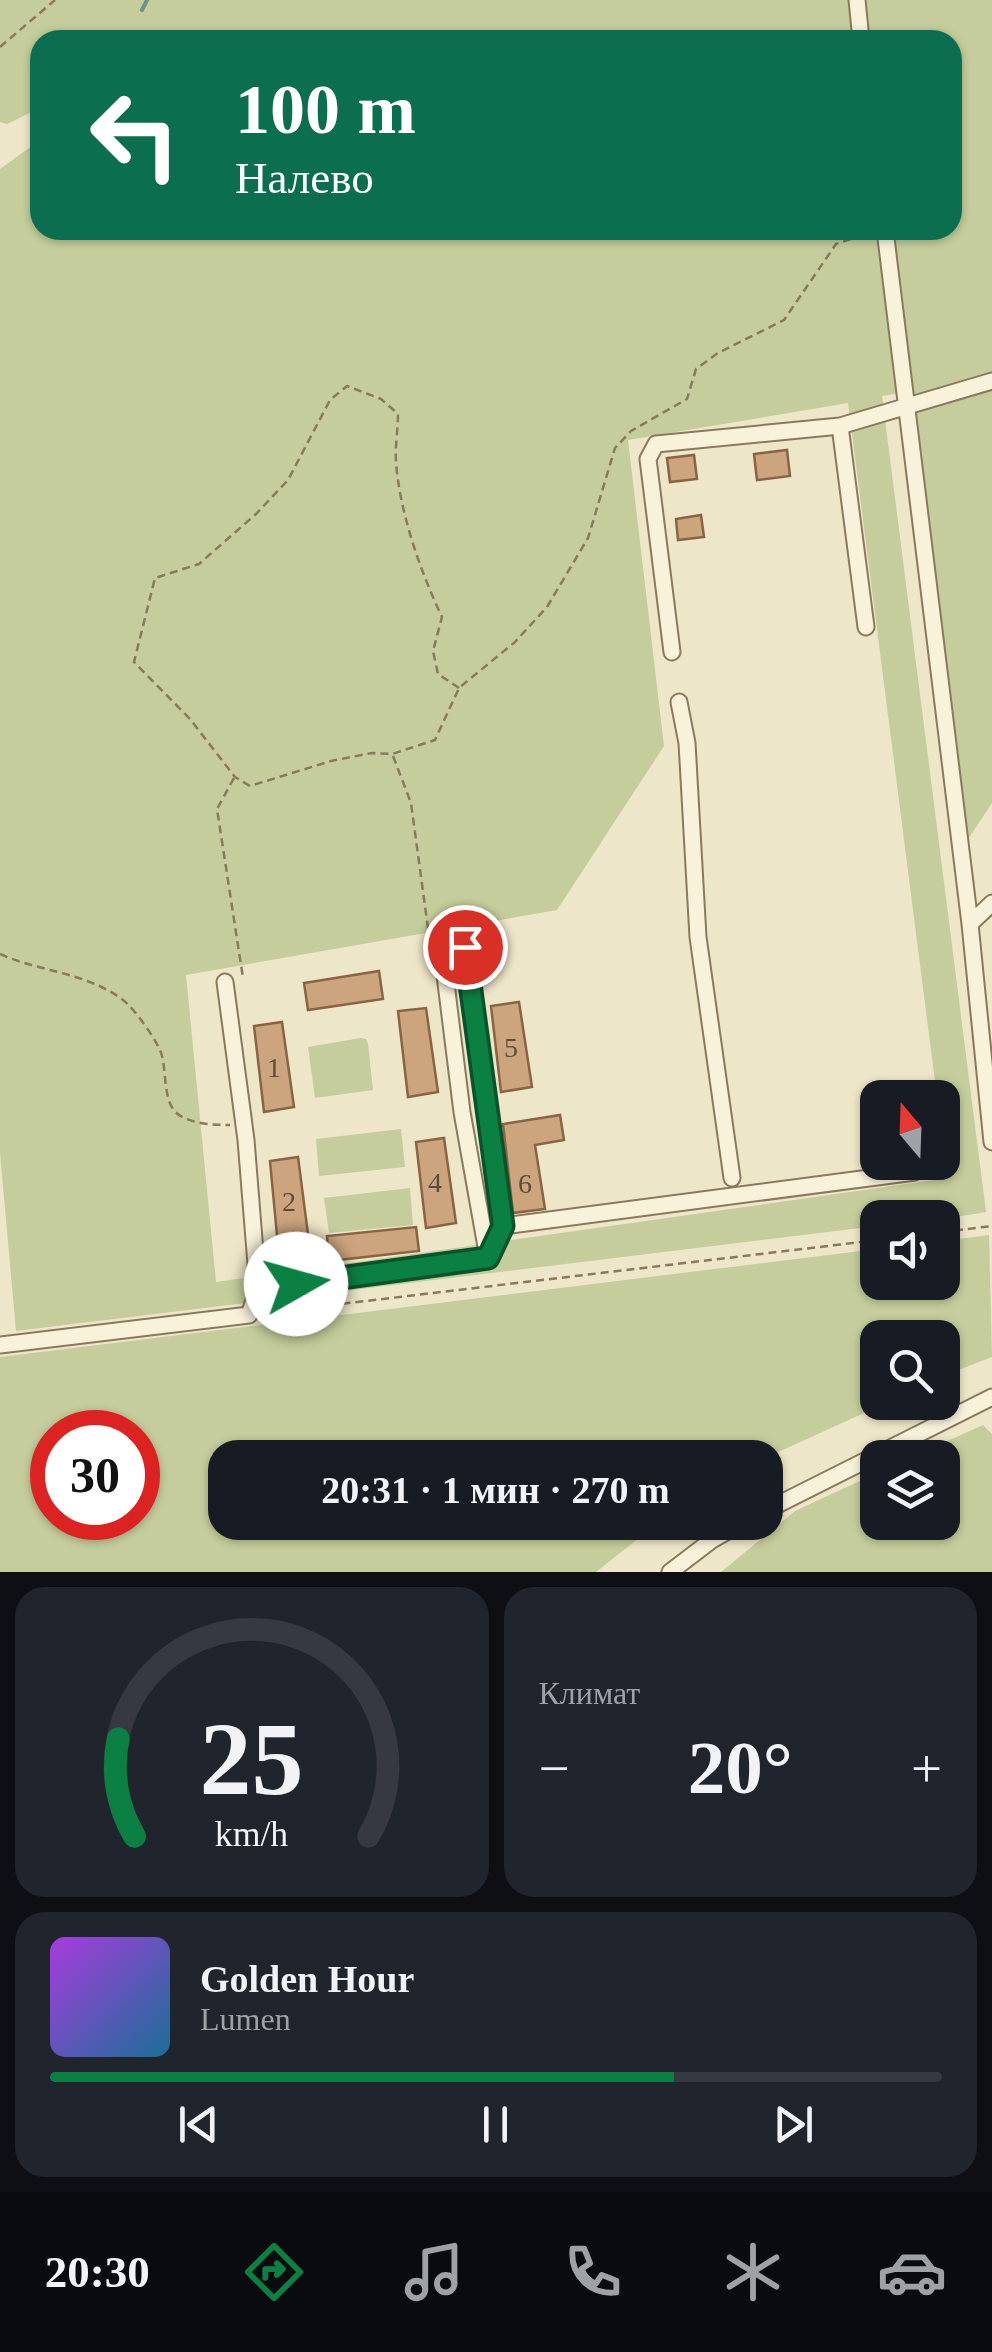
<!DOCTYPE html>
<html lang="ru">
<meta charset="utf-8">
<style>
body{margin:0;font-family:"Times New Roman",serif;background:#20242c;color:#f1f3f6;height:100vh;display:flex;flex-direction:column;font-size:38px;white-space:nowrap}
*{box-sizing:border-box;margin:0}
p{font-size:32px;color:#9ea1a6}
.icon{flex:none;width:55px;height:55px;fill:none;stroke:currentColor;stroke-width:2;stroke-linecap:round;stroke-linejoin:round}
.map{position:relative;height:1572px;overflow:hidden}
.details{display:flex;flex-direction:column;gap:15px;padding:15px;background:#0d0f14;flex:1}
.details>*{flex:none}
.banner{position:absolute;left:30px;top:30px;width:932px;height:210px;border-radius:30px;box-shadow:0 2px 8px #0004;background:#0b6e4f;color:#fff;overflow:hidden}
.needle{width:65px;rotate:341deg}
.tools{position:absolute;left:860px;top:1080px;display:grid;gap:20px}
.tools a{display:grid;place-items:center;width:100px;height:100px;border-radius:20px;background:#171b24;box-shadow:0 2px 8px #0004;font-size:50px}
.speed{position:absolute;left:30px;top:1410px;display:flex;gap:20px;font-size:50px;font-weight:700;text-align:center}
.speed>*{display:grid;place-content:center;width:130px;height:130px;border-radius:50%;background:#171b24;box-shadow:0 2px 8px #0004;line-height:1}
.speed .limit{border:15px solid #d22;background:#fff;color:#111}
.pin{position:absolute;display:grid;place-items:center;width:85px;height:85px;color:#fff;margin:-42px;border:5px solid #fff;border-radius:50%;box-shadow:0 2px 10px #0007}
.me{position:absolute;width:110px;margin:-55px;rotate:83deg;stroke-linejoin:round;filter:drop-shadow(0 0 8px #0008)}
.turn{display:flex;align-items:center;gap:35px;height:210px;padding:0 40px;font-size:45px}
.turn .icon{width:130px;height:130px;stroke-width:2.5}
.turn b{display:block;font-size:70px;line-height:85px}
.big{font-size:75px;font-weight:700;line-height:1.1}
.details .card{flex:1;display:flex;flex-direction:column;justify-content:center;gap:15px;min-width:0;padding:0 35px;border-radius:30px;background:#20242c}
.details .dial{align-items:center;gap:0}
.dial svg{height:260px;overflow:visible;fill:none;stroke:#363941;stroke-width:7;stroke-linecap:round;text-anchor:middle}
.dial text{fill:#f1f3f6;stroke:none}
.song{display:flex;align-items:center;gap:30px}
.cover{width:120px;height:120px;border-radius:15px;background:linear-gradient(135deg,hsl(280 70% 55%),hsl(200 70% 35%))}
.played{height:10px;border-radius:5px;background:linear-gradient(90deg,#0b8043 70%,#363941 70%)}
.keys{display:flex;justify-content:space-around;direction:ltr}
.heat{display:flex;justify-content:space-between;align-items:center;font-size:55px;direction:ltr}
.details .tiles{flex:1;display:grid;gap:15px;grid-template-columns:1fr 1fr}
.card:last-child{grid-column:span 2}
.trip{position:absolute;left:208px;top:1440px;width:575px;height:100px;border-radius:30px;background:#171b24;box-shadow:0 2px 8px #0004;font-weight:700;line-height:100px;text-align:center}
.menu{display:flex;height:160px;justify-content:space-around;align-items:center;background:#090b0e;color:#9ea1a6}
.menu .icon{width:70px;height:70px}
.menu .selected{color:#0b8043}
.menu b{font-size:45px;color:#f1f3f6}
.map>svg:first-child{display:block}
.green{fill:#c4cd9b;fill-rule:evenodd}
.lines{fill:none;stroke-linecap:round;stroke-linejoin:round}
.stream{stroke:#6f918b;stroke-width:4}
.building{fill:#cca47e;stroke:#8a6442;stroke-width:2.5}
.minor-casing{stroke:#8b785d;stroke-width:19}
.path{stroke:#8b785d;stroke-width:2.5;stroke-dasharray:8 5;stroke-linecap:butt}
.minor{stroke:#f9f2db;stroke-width:15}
.route-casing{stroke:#07532c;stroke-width:25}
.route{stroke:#0b8043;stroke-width:18}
.labels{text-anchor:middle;stroke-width:10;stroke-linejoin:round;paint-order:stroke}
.number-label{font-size:28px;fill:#5f4c38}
</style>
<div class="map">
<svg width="992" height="1572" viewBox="0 0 992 1572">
<rect width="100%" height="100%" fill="#eee6c8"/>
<path class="green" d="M0,0h992v803l-27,41 -52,-453 -31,5 104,816 -43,7 -65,-1 -1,8 -861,105 -16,-178v-984l40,-29v90h912v-190h-912v68l-33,16 -7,-2zM848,403l89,694 5,1 6,80 -732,104 -30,-307 371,-65 107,-164 -36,-306z
M361,1038l5,1 2,5 5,46 -58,8 -7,-51z
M401,1129l4,38 -86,9 -3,-37z
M410,1188l3,37 -84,8 -5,-35z
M989,1235l3,122 -49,19 -1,-38h-64v64l8,1 -121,55h-540v64l433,1 -62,49h-596v-215l877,-108 1,33h64l1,-41zM138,1432v86h-86v-86z
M983,1425l9,9v138h-271l74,-61 82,-38 1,49h64v-64l-30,-1z"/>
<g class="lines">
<path class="stream" d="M142,10l5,-10"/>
</g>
<path class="building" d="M787,450l3,26 -33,4 -3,-26z
M694,455l3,24 -27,3 -3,-24z
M701,515l3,22 -26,3 -2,-21z
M379,971l4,28 -75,11 -4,-27z
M519,1002l13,85 -31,5 -10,-86z
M426,1008l12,84 -30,5 -10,-86z
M282,1022l12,85 -30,5 -10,-86z
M560,1115l4,25 -29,5 10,64 -32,4 -10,-89z
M444,1138l12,85 -30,5 -10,-86z
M298,1157l11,85 -31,4 -8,-85z
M416,1227l3,24 -90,10 -2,-25z"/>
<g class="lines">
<g class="minor-casing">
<path id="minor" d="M857,0l4,40
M885,230l85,694 22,218
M840,426l26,201
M672,652l-24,-193 8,-15 184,-18 152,-45
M679,702l8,41 11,194 34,241
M970,924l22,-21
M488,1258l-26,-146 -20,-161 23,-4 38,279
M258,1289l230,-31 15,-32 412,-54
M0,1345l249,-30 9,-26 -12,-149 -21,-158
M765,1511l227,-114
M670,1572l42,-32 32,-18"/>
</g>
<path class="path" d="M0,47l55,-47
M459,688l-21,-14 -5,-23 9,-34c-21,-44 -43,-106 -46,-156 -1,-15 2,-32 2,-47l-17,-15 -34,-13 -17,14 -42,80 -32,34 -57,50 -44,14 -21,84 56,57 45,58 15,9 81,-25 41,-8 20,1 43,-14 24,-52 56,-46 32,-35 41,-69 27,-90 16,-17 56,-32 9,-30 22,-16 66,-33 52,-76 35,-12
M393,756l18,47 19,140
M234,778l-17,31 26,169
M0,954c40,18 86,18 123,46 10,7 37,44 39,56 4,15 2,40 11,53 10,15 41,16 57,16
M942,1232l50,-6
M265,1313l613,-73"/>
<use href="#minor" class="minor"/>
</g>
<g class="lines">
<g class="route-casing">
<path id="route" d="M296,1284l192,-26 15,-32 -38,-279"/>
</g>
<use href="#route" class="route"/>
</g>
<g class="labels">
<g class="number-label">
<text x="511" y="1057">5</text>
<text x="274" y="1077">1</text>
<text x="435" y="1192">4</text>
<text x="525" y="1193">6</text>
<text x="289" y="1211">2</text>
</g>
</g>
</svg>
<div class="tools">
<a><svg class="needle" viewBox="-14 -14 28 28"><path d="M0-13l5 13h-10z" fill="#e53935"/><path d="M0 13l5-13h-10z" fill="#9ea1a6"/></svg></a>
<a><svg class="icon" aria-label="sound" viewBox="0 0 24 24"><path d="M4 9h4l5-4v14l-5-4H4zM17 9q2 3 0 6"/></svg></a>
<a><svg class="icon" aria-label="search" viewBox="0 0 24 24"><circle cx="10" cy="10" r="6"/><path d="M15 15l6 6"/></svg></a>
<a><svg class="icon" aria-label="layers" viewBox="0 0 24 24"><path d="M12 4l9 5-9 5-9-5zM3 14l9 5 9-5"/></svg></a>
</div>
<div class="speed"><div class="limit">30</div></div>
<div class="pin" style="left:465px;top:947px;background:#d93025"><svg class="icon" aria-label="arrive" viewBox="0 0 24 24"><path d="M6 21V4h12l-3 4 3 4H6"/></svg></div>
<svg class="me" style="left:296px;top:1284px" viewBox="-20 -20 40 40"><circle r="19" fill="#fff"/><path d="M0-13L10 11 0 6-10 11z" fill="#0b8043"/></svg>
<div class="trip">20:31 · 1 мин · 270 m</div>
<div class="banner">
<div class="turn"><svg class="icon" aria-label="left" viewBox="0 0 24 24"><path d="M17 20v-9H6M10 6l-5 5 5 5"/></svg><div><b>100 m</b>Налево</div></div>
</div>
</div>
<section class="details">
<div class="tiles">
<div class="card dial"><svg viewBox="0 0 100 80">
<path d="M14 69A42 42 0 1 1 86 69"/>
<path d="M14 69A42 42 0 0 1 9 39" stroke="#0b8043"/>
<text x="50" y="56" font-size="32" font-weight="700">25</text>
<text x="50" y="72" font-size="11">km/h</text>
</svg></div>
<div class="card"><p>Климат</p>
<div class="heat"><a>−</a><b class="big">20°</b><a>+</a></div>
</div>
<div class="card">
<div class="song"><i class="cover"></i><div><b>Golden Hour</b><p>Lumen</p></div></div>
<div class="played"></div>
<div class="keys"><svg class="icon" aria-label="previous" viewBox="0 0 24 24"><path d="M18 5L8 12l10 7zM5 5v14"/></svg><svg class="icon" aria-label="pause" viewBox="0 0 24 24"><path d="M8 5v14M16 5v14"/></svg><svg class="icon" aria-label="next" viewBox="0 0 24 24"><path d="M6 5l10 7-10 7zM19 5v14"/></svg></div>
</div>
</div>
</section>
<nav class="menu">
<b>20:30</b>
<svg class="icon selected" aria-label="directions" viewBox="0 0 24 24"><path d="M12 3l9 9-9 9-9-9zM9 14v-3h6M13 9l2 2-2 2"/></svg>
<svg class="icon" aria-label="music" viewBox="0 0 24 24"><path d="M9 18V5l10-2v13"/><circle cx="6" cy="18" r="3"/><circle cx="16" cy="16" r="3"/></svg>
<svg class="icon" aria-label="phone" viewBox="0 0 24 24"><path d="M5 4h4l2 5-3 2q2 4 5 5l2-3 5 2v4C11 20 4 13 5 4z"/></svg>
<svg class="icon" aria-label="climate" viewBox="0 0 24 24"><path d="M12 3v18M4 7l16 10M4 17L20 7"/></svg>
<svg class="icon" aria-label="car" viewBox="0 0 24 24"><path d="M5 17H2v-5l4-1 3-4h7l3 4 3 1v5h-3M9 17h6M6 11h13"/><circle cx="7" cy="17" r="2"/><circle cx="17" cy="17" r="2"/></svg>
</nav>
